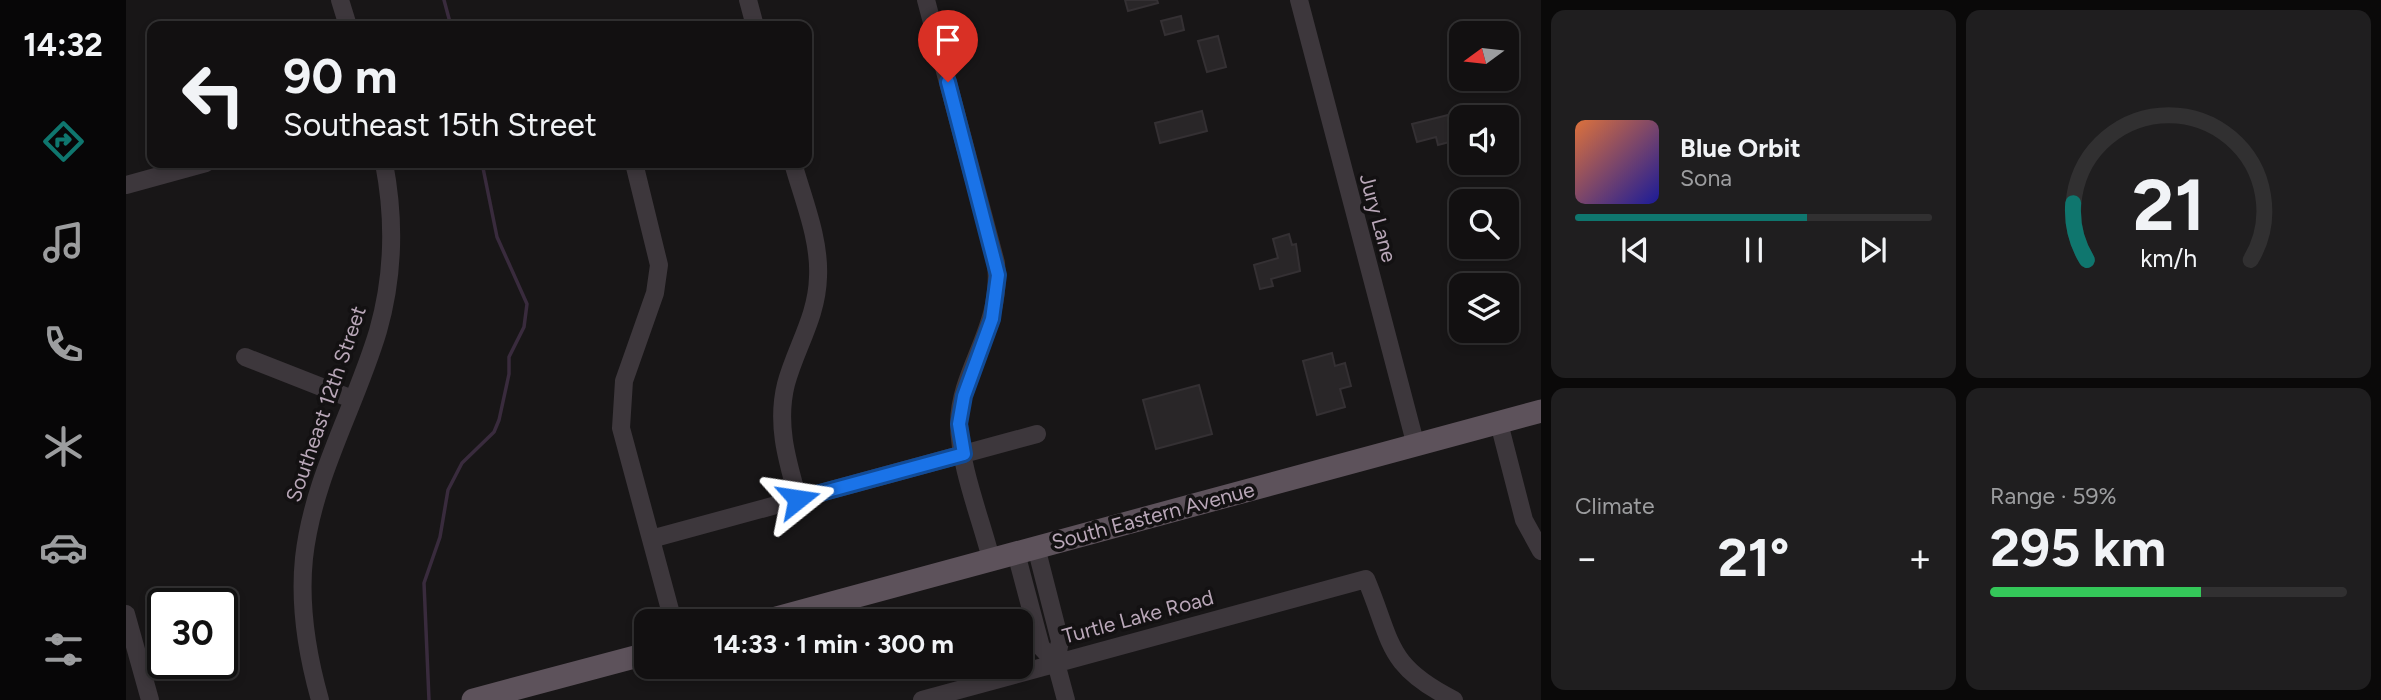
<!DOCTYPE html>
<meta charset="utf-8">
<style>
body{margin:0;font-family:Figtree,sans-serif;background:#1f1e1f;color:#f1f3f6;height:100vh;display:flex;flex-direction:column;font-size:26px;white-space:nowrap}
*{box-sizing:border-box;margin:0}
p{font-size:23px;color:#9c9d9f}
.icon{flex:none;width:38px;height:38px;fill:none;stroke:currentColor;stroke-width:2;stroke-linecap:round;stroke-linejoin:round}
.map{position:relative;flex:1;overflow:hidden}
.panel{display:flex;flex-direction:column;gap:10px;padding:10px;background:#0a0909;width:840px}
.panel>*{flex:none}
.guide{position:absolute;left:21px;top:21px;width:665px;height:147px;border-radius:14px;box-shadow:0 4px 10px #0003,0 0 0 2px #313031;background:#121011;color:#f1f3f6;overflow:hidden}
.needle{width:46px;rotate:255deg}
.fabs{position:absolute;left:1323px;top:21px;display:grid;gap:14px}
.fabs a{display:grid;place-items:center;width:70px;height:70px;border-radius:14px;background:#121011;box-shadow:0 4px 10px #0003,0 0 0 2px #313031;font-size:35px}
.speed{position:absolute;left:21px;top:588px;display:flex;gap:14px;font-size:35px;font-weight:700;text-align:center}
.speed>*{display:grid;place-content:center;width:91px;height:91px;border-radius:50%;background:#121011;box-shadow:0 4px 10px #0003,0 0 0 2px #313031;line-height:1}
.speed .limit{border:4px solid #111;border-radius:10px;background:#fff;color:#111}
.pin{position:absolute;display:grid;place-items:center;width:60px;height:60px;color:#fff;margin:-72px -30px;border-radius:50% 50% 50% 0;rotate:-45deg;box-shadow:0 0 7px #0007}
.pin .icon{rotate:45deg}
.me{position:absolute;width:77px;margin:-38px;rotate:75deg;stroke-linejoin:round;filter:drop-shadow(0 0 5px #0008)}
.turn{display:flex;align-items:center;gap:24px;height:147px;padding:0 21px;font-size:32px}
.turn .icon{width:91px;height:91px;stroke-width:2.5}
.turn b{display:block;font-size:49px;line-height:60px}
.big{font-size:52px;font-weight:700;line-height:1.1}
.panel .tile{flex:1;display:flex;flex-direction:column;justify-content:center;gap:10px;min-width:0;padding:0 24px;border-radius:14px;background:#1f1e1f}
.panel .dial{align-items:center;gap:0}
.dial svg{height:182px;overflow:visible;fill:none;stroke:#313031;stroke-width:7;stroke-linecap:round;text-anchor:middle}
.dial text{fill:#f1f3f6;stroke:none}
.song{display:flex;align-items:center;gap:21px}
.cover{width:84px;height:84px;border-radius:10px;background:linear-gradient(135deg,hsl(20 70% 55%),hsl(240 70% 35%))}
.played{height:7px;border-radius:4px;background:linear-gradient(90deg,#0f766e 65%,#313031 65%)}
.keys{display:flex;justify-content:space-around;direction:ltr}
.heat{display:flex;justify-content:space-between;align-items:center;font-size:38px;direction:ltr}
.charge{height:10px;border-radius:5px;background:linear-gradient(90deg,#34c759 59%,#313031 0)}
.panel .tiles{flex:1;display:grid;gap:10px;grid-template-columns:repeat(2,1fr)}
.trip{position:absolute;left:508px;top:609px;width:399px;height:70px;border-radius:14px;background:#121011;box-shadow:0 4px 10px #0003,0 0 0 2px #313031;font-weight:700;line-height:70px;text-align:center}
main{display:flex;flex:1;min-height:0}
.tabs{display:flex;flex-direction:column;width:126px;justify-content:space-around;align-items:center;background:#070607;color:#9c9d9f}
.tabs .icon{width:49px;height:49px}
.tabs .active{color:#0f766e}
.tabs b{font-size:32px;color:#f1f3f6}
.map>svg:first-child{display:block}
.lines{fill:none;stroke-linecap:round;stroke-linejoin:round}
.stream{stroke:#392b3d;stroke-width:3.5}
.building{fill:#292628;stroke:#343033;stroke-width:2}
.minor{stroke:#3d373c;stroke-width:18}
.major{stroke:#5d525b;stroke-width:23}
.route-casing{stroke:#114b97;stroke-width:18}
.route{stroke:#1a73e8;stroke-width:12}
.labels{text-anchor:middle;stroke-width:7;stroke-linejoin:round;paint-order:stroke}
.street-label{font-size:21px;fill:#b9a7b8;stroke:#131112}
</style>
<main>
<nav class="tabs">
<b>14:32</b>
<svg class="icon active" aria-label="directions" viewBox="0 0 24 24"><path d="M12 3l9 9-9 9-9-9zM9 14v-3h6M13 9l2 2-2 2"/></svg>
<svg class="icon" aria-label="music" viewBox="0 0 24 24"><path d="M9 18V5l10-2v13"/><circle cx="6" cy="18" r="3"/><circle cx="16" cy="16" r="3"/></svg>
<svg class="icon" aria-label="phone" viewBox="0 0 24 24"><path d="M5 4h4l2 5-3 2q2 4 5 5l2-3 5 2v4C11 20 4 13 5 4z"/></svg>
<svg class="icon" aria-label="climate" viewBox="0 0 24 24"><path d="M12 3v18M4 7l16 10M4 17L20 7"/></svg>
<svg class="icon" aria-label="car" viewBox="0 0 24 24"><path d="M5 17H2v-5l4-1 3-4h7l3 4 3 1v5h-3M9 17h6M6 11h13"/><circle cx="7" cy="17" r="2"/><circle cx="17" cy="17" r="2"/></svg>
<svg class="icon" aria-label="filters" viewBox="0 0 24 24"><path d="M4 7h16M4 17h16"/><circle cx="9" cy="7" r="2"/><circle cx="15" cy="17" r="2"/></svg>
</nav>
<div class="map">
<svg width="1415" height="700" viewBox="0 0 1415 700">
<rect width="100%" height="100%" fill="#181617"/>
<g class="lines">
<path class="stream" d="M318,0l7,26
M303,700l-5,-117 16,-46 8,-47 14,-27 32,-31 5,-12 10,-46v-17l15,-30 3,-23 -30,-67 -15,-74"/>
</g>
<path class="building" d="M999,0h32l1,3 -30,8z
M1055,16l3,14 -19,5 -4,-14z
M1092,36l8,31 -19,5 -9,-31z
M1076,111l5,20 -47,12 -5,-20z
M1330,113l5,26 -23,6 -2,-8 -19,5 -5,-18z
M1163,234l3,11 4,-1 4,27 -29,8 2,7 -13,3 -6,-24 24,-7 -5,-19z
M1206,353l3,13 10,-3 6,23 -11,3 5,18 -28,8 -14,-54z
M1073,385l13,49 -56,15 -13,-49z"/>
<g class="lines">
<path class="minor" d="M214,0l8,26
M622,0l7,26
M800,0l70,263c7,65 -36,105 -37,160 0,42 22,96 32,136
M1173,0l117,446
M508,163l25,102 -4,28 -31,88 -3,47 52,193
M667,163c10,36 27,76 25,114 -1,40 -22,70 -32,107 -10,40 1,76 12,115
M0,185l80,-22
M119,357l107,42
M1373,423l25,97 17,31
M525,539l386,-105
M910,547l24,94 -4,22
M890,553l25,94 15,16 10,37
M0,614l24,86
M194,700c-13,-46 -21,-94 -16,-142 9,-81 51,-150 74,-227 16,-56 17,-111 6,-168
M796,700l444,-121c27,64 19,86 88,121"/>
<path class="major" d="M639,621l776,-210
M347,700l173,-46"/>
</g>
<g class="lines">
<g class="route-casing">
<path id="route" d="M672,499l166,-45 -5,-30 5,-28 28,-77 6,-44 -50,-193"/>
</g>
<use href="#route" class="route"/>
</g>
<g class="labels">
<g class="street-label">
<text transform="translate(1252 218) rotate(75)" y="7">Jury Lane</text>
<text transform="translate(200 404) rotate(-71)" y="7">Southeast 12th Street</text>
<text transform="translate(1027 516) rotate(-15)" y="7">South Eastern Avenue</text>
<text transform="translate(1012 617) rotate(-15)" y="7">Turtle Lake Road</text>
</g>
</g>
</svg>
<div class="fabs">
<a><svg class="needle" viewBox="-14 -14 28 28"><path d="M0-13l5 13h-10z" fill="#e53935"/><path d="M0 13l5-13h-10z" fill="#9c9d9f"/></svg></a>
<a><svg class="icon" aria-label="sound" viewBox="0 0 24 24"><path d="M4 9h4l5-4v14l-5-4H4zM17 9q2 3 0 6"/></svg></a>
<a><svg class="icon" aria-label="search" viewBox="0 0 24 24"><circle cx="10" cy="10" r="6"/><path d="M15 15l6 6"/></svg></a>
<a><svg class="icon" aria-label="layers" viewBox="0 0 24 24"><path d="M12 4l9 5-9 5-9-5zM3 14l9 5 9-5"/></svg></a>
</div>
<div class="speed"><div class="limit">30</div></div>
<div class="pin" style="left:822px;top:82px;background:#d93025"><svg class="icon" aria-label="arrive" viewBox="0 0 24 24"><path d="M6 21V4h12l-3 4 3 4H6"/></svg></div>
<svg class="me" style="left:672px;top:499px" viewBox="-20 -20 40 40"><path d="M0-17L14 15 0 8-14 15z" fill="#1a73e8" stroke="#fff" stroke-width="4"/></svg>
<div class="trip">14:33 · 1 min · 300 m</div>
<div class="guide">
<div class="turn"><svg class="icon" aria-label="left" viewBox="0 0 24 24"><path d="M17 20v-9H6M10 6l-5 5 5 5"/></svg><div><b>90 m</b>Southeast 15th Street</div></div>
</div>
</div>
<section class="panel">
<div class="tiles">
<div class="tile">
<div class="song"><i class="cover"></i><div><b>Blue Orbit</b><p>Sona</p></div></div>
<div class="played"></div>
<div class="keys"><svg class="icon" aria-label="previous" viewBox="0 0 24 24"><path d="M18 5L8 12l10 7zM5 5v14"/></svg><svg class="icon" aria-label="pause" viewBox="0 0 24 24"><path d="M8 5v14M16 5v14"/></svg><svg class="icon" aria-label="next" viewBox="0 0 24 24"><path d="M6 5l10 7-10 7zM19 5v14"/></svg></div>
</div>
<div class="tile dial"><svg viewBox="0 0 100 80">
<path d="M14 69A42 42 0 1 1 86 69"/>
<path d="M14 69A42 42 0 0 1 8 44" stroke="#0f766e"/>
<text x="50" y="56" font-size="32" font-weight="700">21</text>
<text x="50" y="72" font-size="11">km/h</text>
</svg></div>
<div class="tile"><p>Climate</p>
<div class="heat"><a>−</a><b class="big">21°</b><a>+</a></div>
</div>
<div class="tile"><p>Range · 59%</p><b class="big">295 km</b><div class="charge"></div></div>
</div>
</section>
</main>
